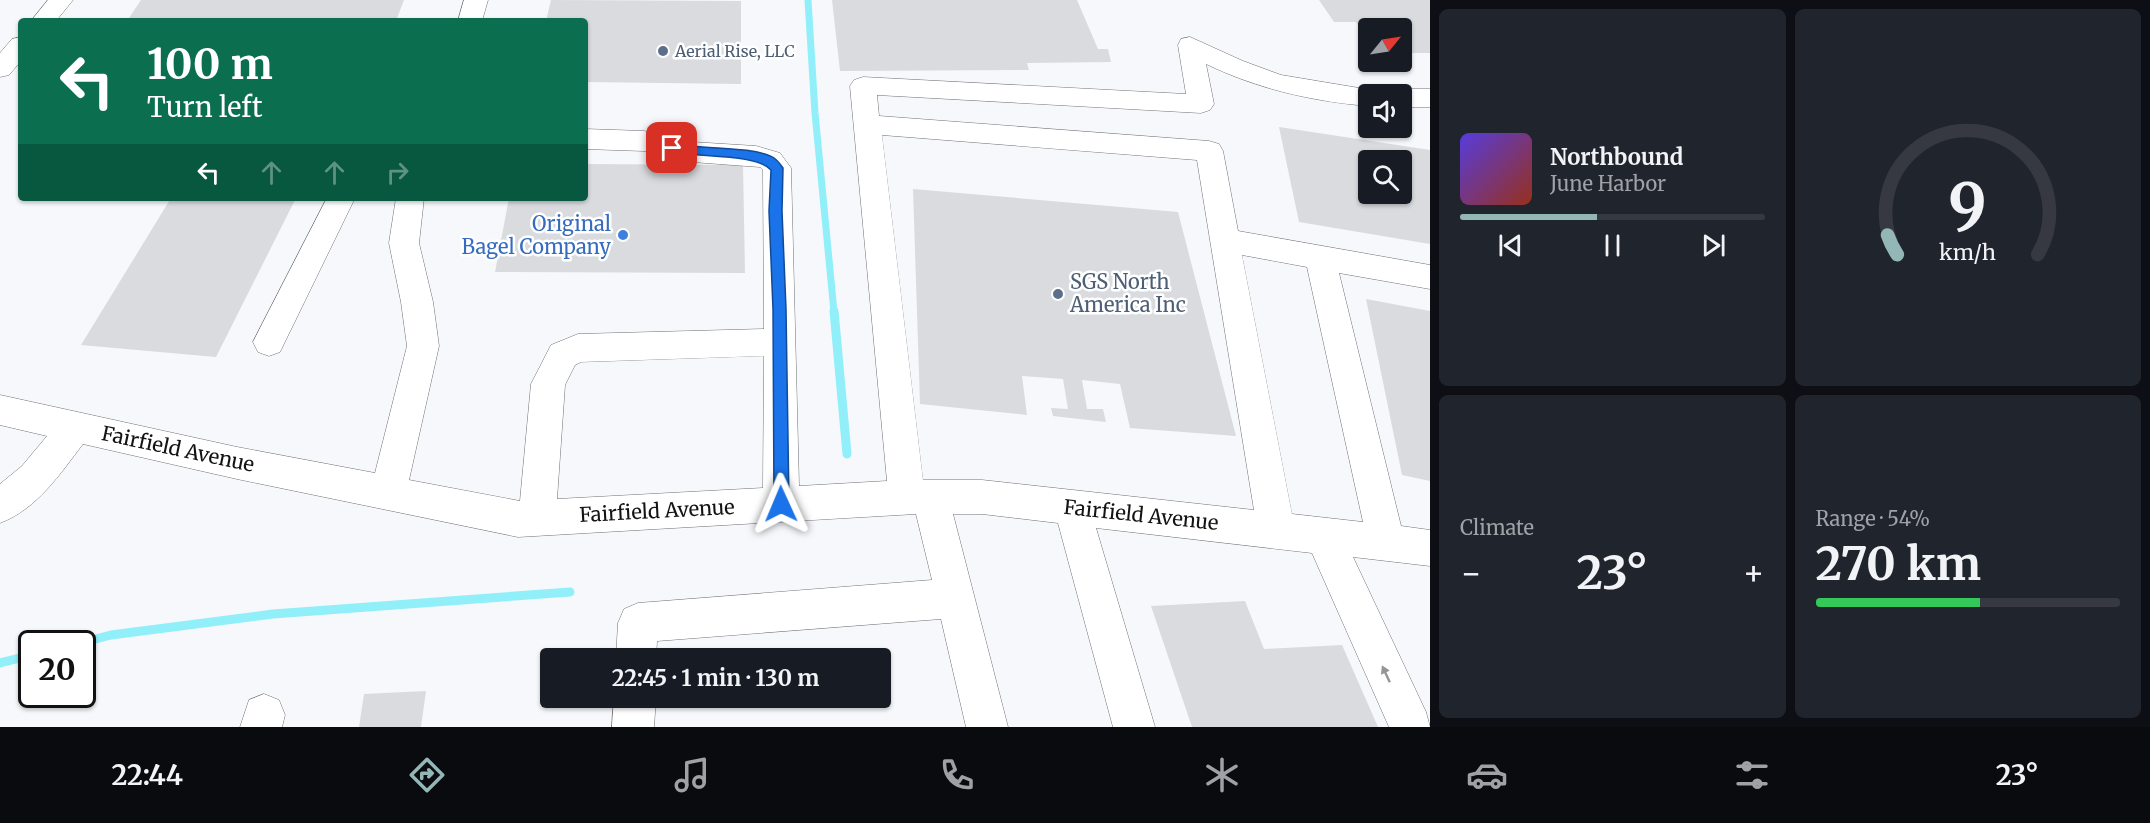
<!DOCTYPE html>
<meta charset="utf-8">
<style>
body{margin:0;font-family:Merriweather,serif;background:#20242c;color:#f1f3f6;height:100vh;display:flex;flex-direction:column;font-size:22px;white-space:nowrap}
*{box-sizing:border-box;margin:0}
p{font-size:20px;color:#9ea1a6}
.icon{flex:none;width:33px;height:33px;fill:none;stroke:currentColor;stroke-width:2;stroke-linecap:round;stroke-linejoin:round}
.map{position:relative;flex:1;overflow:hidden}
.details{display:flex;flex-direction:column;gap:9px;padding:9px;background:#0d0f14;width:720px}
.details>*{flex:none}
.banner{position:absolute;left:18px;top:18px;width:570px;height:183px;border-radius:6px;box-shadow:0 2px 4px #0004;background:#0b6e4f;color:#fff;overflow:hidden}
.needle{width:39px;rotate:60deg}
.controls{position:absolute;left:1358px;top:18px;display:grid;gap:12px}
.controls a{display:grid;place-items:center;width:54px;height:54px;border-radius:6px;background:#171b24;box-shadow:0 2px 4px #0004;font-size:30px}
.speed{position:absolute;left:18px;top:630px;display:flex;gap:12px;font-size:30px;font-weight:700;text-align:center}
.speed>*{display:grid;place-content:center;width:78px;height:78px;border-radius:50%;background:#171b24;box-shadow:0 2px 4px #0004;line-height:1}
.speed .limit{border:3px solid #111;border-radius:9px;background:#fff;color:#111}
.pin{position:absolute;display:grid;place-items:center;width:51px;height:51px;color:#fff;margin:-26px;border-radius:12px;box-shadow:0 3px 9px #0006}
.me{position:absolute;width:66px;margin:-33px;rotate:359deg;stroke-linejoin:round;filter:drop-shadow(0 0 4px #0008)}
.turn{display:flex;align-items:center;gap:21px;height:126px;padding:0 30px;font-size:27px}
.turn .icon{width:78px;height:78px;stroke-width:2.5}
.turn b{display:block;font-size:42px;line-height:51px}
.lanes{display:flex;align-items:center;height:57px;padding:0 30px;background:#0003;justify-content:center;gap:30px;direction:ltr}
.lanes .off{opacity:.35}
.big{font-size:45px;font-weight:700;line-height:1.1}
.details .tile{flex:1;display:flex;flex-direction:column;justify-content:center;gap:9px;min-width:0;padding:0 21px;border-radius:9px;background:#20242c}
.details .dial{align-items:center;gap:0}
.dial svg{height:156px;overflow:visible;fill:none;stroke:#363941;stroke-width:7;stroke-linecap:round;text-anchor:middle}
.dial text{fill:#f1f3f6;stroke:none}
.song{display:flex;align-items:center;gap:18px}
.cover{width:72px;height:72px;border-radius:9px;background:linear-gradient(135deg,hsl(250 70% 55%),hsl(10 70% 35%))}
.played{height:6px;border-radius:3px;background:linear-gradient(90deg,#93b6b7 45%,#363941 45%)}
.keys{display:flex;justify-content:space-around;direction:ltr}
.heat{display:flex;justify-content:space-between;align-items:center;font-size:33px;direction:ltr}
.charge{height:9px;border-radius:4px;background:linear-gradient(90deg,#34c759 54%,#363941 0)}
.details .tiles{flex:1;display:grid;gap:9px;grid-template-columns:repeat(2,1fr)}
.trip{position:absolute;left:540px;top:648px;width:351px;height:60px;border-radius:6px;background:#171b24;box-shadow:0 2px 4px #0004;font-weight:700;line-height:60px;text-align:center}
.dock{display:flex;height:96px;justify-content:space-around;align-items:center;background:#090b0e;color:#9ea1a6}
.dock .icon{width:42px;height:42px}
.dock .current{color:#93b6b7}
.dock b{font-size:27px;color:#f1f3f6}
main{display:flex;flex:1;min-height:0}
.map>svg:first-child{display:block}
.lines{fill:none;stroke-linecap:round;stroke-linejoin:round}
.stream-far1{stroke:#91eff9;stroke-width:7}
.stream{stroke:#91eff9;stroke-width:9}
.building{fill:#d9dbdf;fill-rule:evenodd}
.minor-casing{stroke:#6f7174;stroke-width:1}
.minor{fill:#fff;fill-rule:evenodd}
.oneway{fill:#959595}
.route{fill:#1a73e8;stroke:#114b97;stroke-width:1.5}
.service-dot{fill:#5c6f8a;stroke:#fff;stroke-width:2}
.shop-dot{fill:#3f7fe0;stroke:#fff;stroke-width:2}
.labels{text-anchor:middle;stroke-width:5;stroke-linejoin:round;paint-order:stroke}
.far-service-label{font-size:16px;fill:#4e5e75;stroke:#fff;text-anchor:start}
.shop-label{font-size:20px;fill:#366cbe;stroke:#fff;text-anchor:end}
.service-label{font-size:20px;fill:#4e5e75;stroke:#fff;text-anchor:start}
.street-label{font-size:20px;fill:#131314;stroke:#fff}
</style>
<main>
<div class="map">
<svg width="1430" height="727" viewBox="0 0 1430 727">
<rect width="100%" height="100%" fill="#f6f8fc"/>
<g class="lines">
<path class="stream-far1" d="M808,0l7,113 19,199"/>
<path class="stream" d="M834,311l13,143
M76,644l35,-9 162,-21 297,-22
M0,663l32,-8"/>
</g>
<path class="building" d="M141,0h263l-8,21h-269z
M551,0l190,1v83l-156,-2v-61h-39z
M832,0h245l21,49h10l3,13 -84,1 2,7 -189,1z
M1319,0h111v53h-29v-25h-33v11l-12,-17h-22z
M1279,127l151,23v94l-131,-22zM1368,160h33v34h-33z
M585,164l158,1 2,108 -250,-1 14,-74h76z
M913,189l265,23 58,224 -106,-8 -10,-44 -38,-4 5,29h16l3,13 -53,-6 -2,-8 17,1 -5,-30 -41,-3 5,39 -107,-11z
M171,198h125l-80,159 -135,-12z
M1366,299l64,12v170l-28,-6z
M1245,601l19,48 78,-4 36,82h-186l-41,-121z
M426,691l-5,36h-62l5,-33z"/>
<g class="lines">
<g class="minor-casing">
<path id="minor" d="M48,0h25l-17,21h-25z
M464,0h24l-6,21h-24z
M21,37v24l-12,14 -9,2v-24l12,-14z
M1190,37l53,24 38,14 96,16 3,3h-12v12c-57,-5 -110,-17 -162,-42l8,40 -4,6 -9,3 -324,-18 2,21 330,25 10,3 4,7 15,80 192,34v24l-91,-16 62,253 29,4v36l-77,-9 73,155 4,15h-41l-77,-174 -216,-25 59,199h-42l-55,-204 -76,-9h-29l55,213h-42l-25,-108 -284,22 -1,17h-40l2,-35 6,-14 14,-6 294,-23 -16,-66 -398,23 -281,-58 -154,-35c-23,30 -46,65 -83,79v-39l22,-18 25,-30 -47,-11v-30l237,52 138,26 32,-127 -6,-44 -12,-59 7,-45h28l-5,45 14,59 6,44 -30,134 111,21 11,-117 20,-39 27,-11 186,-5 -1,-159 -3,-3 -68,-5 -48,-11 -59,-2v-20l59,2 48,11 64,4 24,7 11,15 8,318 88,-5 -37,-395 4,-6 9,-3 323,17 -8,-49 3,-6zM882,135l315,25 57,350 -272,-30h-59zM1242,255l65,12 56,255 -71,-8zM764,356l-1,132 -206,11 8,-114 10,-20 6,-3z
M1401,89h29v18h-29v-13h-11z
M327,198h28l-75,154 -11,4 -11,-4 -5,-10z
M264,694l15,6 6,15 -3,12h-42l9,-27z
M614,698h42l-2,29h-42z"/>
</g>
<use href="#minor" class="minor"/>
</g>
<defs><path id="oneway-solid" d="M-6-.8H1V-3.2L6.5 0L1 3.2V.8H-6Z" transform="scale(1.5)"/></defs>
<use class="oneway" href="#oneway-solid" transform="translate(1386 674) rotate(-115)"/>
<path class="route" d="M672,144c25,5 84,2 102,14 3,2 7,7 9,10l-1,43 4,98 3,195 -2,5 -6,2 -5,-2 -2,-5 -1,-195 -4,-98 2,-41c-15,-17 -77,-12 -103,-19v-6z"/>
<g class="service-dot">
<circle cx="663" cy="51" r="6"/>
<circle cx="1058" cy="294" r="6"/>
</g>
<circle class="shop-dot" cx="623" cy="235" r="6"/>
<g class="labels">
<g class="far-service-label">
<text x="675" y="57">Aerial Rise, LLC</text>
</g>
<g class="shop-label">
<text x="611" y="231">Original<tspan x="611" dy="23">Bagel Company</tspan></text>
</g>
<g class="service-label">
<text x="1070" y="289">SGS North<tspan x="1070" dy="23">America Inc</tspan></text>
</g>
<g class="street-label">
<text transform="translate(178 449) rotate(12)" y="7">Fairfield Avenue</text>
<text transform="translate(657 511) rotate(-3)" y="7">Fairfield Avenue</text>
<text transform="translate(1141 515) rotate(6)" y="7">Fairfield Avenue</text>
</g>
</g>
</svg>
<div class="controls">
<a><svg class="needle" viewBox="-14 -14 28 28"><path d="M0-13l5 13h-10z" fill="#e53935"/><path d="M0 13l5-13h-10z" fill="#9ea1a6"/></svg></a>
<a><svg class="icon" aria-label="sound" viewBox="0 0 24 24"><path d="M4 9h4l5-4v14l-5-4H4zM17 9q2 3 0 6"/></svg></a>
<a><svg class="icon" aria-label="search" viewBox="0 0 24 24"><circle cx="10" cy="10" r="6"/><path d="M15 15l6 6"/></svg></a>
</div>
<div class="speed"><div class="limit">20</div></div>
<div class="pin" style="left:672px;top:148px;background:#d93025"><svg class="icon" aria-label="arrive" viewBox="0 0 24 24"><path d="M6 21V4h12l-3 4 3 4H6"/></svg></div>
<svg class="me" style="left:781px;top:504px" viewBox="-20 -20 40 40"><path d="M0-17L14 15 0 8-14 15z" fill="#1a73e8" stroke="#fff" stroke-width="4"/></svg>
<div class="trip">22:45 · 1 min · 130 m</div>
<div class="banner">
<div class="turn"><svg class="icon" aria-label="left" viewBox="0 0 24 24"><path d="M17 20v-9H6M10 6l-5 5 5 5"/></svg><div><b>100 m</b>Turn left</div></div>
<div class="lanes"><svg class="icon" aria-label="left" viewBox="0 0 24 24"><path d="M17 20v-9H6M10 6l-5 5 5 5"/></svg><svg class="icon off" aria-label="ahead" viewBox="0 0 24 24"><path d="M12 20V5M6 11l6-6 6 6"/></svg><svg class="icon off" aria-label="ahead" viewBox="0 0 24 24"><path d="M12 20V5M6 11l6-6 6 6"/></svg><svg class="icon off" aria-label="right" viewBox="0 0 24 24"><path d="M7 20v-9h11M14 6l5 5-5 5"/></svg></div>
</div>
</div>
<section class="details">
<div class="tiles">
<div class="tile">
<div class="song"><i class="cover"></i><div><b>Northbound</b><p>June Harbor</p></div></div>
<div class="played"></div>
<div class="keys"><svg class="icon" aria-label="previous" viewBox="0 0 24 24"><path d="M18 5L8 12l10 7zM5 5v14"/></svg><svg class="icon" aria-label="pause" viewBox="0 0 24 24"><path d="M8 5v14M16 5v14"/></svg><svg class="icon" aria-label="next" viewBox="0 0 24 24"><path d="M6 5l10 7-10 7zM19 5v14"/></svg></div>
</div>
<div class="tile dial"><svg viewBox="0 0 100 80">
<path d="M14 69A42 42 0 1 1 86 69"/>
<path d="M14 69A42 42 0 0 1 9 59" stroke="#93b6b7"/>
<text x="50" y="56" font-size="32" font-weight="700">9</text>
<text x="50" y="72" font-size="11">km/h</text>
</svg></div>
<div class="tile"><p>Climate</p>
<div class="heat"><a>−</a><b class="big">23°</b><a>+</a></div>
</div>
<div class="tile"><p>Range · 54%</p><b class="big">270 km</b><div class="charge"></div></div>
</div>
</section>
</main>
<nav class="dock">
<b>22:44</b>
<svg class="icon current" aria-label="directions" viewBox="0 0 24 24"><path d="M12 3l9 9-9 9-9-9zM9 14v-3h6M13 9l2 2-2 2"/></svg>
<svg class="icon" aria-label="music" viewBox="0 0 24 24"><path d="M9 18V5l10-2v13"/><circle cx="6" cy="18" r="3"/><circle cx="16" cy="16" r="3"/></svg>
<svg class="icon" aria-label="phone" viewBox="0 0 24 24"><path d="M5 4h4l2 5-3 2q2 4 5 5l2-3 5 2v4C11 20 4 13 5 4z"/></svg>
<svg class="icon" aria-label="climate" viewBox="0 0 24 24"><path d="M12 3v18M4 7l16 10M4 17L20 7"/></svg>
<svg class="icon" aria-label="car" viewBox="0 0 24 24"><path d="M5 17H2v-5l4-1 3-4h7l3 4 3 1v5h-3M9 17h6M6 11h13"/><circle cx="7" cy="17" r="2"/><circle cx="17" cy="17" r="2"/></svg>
<svg class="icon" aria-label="filters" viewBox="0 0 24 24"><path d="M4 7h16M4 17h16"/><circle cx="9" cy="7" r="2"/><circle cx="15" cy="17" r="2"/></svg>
<b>23°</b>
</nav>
